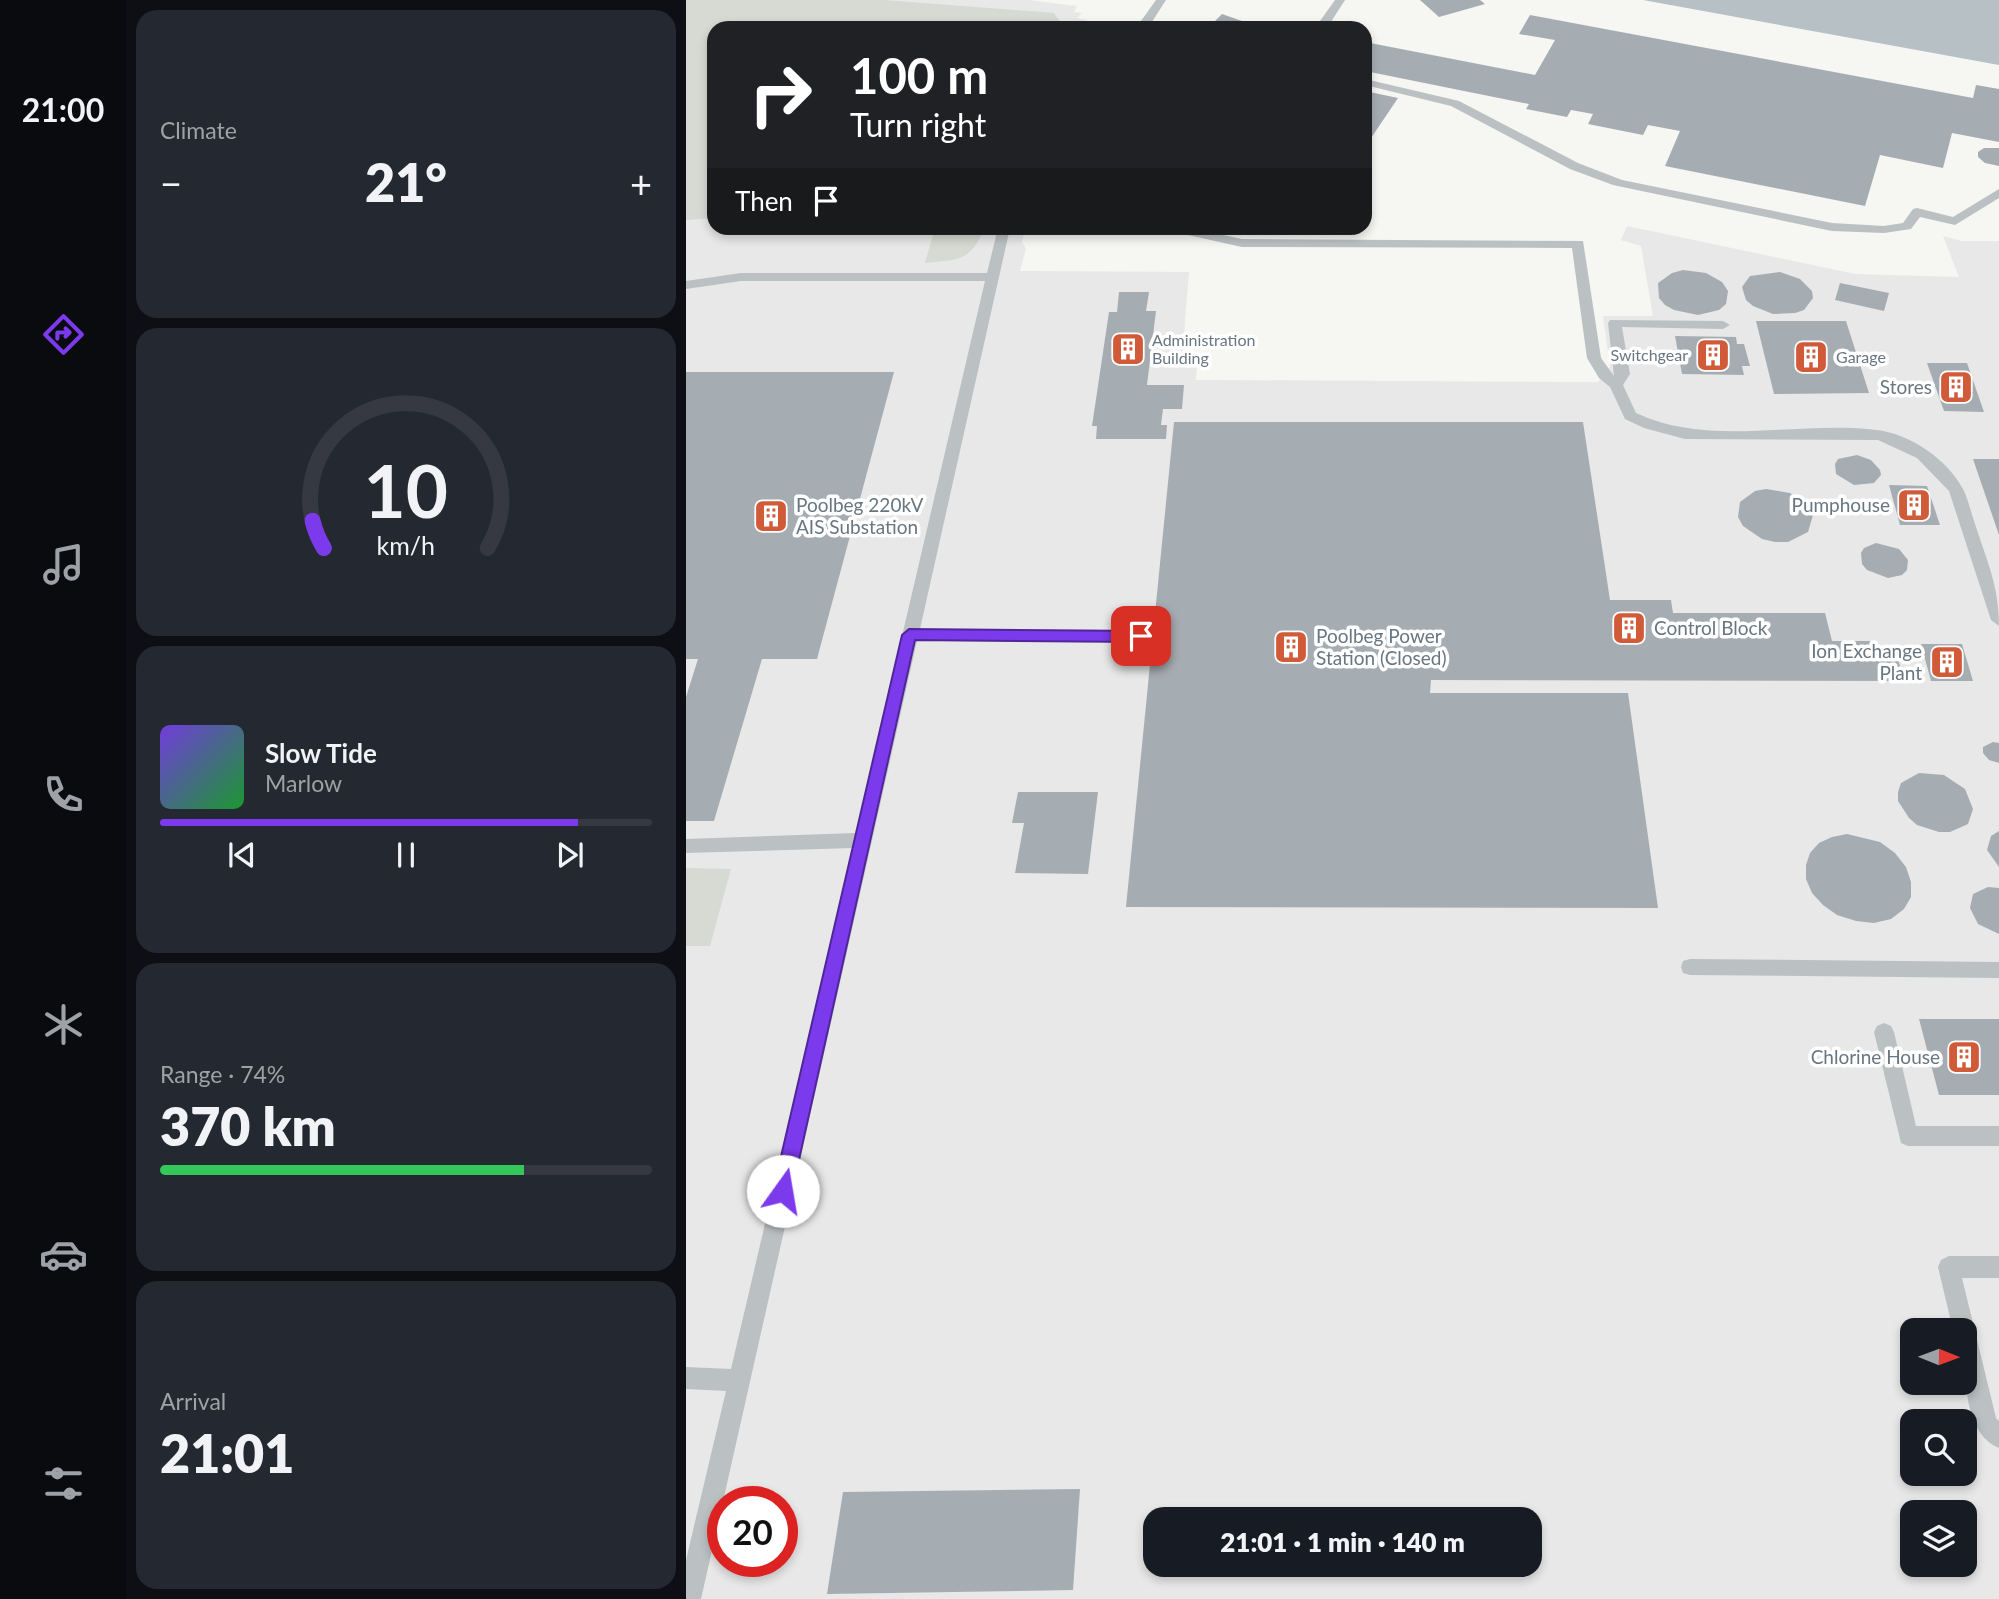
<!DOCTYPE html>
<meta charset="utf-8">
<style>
body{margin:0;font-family:Lato,sans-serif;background:#242831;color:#f1f3f6;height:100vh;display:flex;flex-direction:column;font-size:26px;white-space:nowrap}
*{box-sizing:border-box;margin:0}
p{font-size:23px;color:#9ea1a6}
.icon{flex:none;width:38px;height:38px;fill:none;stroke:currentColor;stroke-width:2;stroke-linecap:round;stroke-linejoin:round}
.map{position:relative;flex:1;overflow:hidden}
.sheet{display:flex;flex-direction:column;gap:10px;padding:10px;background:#0d0f14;width:560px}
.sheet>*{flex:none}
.banner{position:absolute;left:21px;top:21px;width:665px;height:214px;border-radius:21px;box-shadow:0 4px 10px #0003;background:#202124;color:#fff;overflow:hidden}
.needle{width:46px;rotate:91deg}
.controls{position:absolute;left:1214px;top:1318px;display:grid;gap:14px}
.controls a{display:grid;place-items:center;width:77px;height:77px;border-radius:14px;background:#171b24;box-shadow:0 4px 10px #0003;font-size:35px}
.speed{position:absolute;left:21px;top:1486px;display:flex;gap:14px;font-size:35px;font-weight:700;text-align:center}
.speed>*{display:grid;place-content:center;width:91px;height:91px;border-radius:50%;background:#171b24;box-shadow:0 4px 10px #0003;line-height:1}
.speed .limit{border:10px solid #d22;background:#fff;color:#111}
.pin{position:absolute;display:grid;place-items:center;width:60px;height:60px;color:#fff;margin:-30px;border-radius:14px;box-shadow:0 4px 10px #0006}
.me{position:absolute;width:77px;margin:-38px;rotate:13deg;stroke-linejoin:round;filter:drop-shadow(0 0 5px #0008)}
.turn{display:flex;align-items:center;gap:24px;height:147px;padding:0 28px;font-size:32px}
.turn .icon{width:91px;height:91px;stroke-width:2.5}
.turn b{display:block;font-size:49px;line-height:60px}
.then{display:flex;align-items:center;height:66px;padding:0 28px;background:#0003;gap:14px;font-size:26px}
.big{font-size:52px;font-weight:800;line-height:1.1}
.sheet .card{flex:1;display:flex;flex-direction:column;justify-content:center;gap:10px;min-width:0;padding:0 24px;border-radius:21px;background:#242831}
.sheet .dial{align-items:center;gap:0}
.dial svg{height:182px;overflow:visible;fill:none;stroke:#363941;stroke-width:7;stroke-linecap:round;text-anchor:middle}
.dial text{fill:#f1f3f6;stroke:none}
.song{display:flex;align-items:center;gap:21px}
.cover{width:84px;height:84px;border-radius:10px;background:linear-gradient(135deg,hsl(260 70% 55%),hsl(130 70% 35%))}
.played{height:7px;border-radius:4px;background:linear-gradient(90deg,#7c3aed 85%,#363941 85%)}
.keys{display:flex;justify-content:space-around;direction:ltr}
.heat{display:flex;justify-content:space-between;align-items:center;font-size:38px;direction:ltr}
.charge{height:10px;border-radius:5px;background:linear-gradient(90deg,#34c759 74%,#363941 0)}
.trip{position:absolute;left:457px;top:1507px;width:399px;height:70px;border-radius:21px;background:#171b24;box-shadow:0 4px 10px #0003;font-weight:800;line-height:70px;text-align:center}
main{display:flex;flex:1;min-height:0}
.menu{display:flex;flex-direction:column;width:126px;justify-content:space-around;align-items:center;background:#090b0e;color:#9ea1a6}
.menu .icon{width:49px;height:49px}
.menu .on{color:#7c3aed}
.menu b{font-size:32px;color:#f1f3f6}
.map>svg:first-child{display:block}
.built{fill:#e7e8e7;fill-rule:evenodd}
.green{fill:#d6dad3}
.water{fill:#b7c1c5}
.building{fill:#a6adb2}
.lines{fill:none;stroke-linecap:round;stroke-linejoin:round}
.lane{fill:#bbc0c3;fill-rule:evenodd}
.route{fill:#7c3aed;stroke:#51269a;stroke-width:2}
.labels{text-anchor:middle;stroke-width:7;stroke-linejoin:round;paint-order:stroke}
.far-poi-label{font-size:16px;fill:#687681;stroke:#fff;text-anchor:start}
.poi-label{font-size:19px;fill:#687681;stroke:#fff;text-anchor:end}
</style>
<main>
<nav class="menu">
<b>21:00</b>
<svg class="icon on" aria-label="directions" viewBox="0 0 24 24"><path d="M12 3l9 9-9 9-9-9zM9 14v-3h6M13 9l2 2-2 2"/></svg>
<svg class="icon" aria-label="music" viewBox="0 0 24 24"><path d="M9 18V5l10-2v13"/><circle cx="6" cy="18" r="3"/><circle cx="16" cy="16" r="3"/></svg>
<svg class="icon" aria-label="phone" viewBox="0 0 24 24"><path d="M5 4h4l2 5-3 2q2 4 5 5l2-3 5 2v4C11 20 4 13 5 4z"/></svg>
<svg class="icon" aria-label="climate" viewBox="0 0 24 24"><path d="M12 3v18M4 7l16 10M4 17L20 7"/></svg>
<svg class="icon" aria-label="car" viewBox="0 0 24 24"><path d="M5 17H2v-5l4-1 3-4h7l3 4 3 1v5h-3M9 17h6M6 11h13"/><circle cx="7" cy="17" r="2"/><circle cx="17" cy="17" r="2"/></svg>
<svg class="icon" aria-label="filters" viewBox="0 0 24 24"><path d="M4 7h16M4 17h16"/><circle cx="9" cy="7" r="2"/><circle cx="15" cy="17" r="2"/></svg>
</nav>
<section class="sheet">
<div class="card"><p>Climate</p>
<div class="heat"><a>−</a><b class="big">21°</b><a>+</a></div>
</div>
<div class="card dial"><svg viewBox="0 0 100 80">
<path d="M14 69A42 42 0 1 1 86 69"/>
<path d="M14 69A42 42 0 0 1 9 57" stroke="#7c3aed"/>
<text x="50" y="56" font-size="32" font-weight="700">10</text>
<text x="50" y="72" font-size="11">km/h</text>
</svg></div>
<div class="card">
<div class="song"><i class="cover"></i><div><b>Slow Tide</b><p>Marlow</p></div></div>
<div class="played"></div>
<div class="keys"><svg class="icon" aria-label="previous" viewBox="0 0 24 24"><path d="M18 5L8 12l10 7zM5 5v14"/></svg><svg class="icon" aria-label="pause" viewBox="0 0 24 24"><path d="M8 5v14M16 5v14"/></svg><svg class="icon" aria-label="next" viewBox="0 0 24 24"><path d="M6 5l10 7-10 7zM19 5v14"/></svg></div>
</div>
<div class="card"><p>Range · 74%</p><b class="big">370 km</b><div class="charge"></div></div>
<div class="card"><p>Arrival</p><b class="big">21:01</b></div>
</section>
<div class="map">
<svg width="1313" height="1599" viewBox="0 0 1313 1599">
<rect width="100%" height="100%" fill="#f6f6f3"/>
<path class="built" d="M0,0h343l48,6 -3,6 8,1 -5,5 9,2 -4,5 10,3h-378v200h311l-3,14 4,7 -6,22 169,1 -7,86h10l5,6 -1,16 402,2 12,-15 -7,-51h50l-12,-70 -20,-6 6,-14 228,48 104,3 -16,-41 19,5h37v1358h-1313zM1227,1330h52v52h-52zM1227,1421h52v53h-52zM37,1502h59v59h-59zM1227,1512h52v52h-52zM469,1519h375v45h-375z"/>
<path class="green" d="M0,0h198l170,13 11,15h-351v190l-28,2z
M249,228h50c-16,34 -24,31 -60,35z
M0,868l45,1 -21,77h-24z"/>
<path class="water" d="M957,0h356v65z"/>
<path class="building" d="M734,0h60l5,4 -46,13z
M536,14l20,7 -8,7h-26z
M844,15l443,83 3,-13 23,4v53l-47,-9 -9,35 -63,-13 -15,51 -200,-40 15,-35 -32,-6 -5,10 -55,-11 5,-10 -22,-4 -4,7 -41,-8 3,-5 -164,-33v-29l170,33 20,-35 -36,-6z
M679,91l33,7 -33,49z
M1298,148h15v18l-14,-3 -7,-6v-5z
M997,270l23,3 16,9 6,9 -2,13 -7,6 -21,5 -24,-5 -9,-5 -6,-7 -1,-15 14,-10z
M1094,272l20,7 12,12 1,7 -9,12 -9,3 -22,1 -20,-8 -7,-6 -4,-13 8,-11z
M1154,283l49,10 -5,18 -49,-11z
M433,292h30l-3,19h10l-9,74h37l-2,24h-19l-2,16h6l-1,14h-70l1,-13h-5l17,-114h8z
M1070,321h90l23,72 -95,1z
M989,336l61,1 1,7h7l6,22h-8l2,9 -62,-1z
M1241,363h40l17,49 -40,-1z
M0,372h208l-77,287h-55l-48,162h-28v-124l12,-38h-12z
M488,422h409l27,178h61l2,13h152l7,28h41l4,14h20l7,26 -473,-1 -1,13h198l30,215 -532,-1z
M1171,455l14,5 9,10 1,5 -7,8 -20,2 -18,-11 -1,-10 3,-5z
M1287,459h26v76z
M1203,485l38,1 13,39h-40z
M1080,489l24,4 18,13 5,9 -5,17 -20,10h-13l-13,-3 -19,-13 -5,-9 2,-15 15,-11z
M1190,543l23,6 9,11 -1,10 -5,5 -14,3 -21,-8 -5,-6 -1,-11 3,-5z
M1235,644h41l11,37h-42z
M1307,742l6,1v20l-10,-3 -6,-7v-6z
M1233,773l25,2 21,14 8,20 -5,15 -18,8h-11l-22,-7 -8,-7 -11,-17v-9l3,-9z
M332,792h80l-10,82 -73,-1 9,-50h-12z
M1313,831v36l-12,-17 4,-14z
M1161,834l33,8 15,11 11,14 5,15v15l-7,12 -13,10 -17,4 -18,-2 -19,-6 -14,-10 -11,-12 -6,-14v-14l4,-12 9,-10 13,-6z
M1302,887l11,1v46l-21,-10 -8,-16 3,-14z
M1233,1019h80v76h-60z
M394,1489l-7,101 -246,4 16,-102z"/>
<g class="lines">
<path class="lane" d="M470,0h10l-18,28h-12z
M649,0h10l-18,28h-12z
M679,79l94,22 119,62 44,17 210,43 52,3 19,-3 10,-14 4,-1 36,9 46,-28v9l-44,27 -35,-8 -9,12 -27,4 -52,-2 -219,-46 -43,-16 -119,-63 -86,-21z
M312,228h12l-90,401 221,1 8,6 -8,6 -224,-1 -216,958h-15v-39l40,-169 -40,-2v-22l45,2 122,-521 -167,5v-14l170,-6 129,-552h-244l-55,8v-8l55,-8h246z
M483,228h21l52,11 341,2 18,117 13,18 -6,-53 2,-3 113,1 7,4 -7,4 -101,-2 8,47 -7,11 13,28c74,35 162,7 241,17 33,4 70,29 86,59 5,10 8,23 12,35 12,37 24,62 24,102l-8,-6 -42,-129 -32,-33 -39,-18 -193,-1 -41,-11 -19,-9 -15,-32 -11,-9 -12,-20 -15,-110 -330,-1 -72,-16z
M1004,959l309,3v16l-309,-3 -7,-2 -2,-6 2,-6z
M1198,1023l7,3 3,6 22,94h83v20h-91l-7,-3 -27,-111 3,-6z
M1263,1256h50v22h-37l34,140 3,3v27c-39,-16 -34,-83 -34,-118h-12l-15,-63 3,-7z"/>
</g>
<path class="route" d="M223,629l232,2 8,5 -8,6 -226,-2 -123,551 -3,6 -6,3 -7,-3 -3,-6 129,-556z"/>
<defs>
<g id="building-square" transform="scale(1.75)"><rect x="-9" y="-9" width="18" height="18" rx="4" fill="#d15a39" stroke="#fff"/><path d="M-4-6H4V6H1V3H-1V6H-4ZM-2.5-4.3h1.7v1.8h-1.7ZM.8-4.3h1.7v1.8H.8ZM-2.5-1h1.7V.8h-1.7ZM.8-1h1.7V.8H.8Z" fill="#fff"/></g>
</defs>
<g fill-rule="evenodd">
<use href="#building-square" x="442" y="349"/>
<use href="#building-square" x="1027" y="355"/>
<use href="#building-square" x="1125" y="357"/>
<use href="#building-square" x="1270" y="387"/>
<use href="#building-square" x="1228" y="505"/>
<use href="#building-square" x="85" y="516"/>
<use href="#building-square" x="943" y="628"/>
<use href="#building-square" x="605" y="647"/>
<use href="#building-square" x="1261" y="662"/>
<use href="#building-square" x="1278" y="1057"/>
</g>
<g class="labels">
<g class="far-poi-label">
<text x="466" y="346">Administration<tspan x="466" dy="18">Building</tspan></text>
<text x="1002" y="361" text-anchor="end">Switchgear</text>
<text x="1150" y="363">Garage</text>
</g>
<g class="poi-label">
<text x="1246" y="394">Stores</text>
<text x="110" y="512" text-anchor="start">Poolbeg 220kV<tspan x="110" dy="22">AIS Substation</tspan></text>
<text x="1204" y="512">Pumphouse</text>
<text x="968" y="635" text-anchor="start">Control Block</text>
<text x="630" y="643" text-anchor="start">Poolbeg Power<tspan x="630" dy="22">Station (Closed)</tspan></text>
<text x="1236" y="658">Ion Exchange<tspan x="1236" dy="22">Plant</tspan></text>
<text x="1254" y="1064">Chlorine House</text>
</g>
</g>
</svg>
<div class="controls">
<a><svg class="needle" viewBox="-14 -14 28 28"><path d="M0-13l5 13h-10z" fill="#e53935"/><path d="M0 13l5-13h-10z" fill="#9ea1a6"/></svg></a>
<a><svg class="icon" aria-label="search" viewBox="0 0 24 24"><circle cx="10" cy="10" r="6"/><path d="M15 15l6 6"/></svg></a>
<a><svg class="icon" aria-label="layers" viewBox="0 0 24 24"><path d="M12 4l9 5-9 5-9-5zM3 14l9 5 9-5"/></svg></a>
</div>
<div class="speed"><div class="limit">20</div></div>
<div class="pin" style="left:455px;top:636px;background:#d93025"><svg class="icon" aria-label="arrive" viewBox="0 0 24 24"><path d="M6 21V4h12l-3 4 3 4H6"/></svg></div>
<svg class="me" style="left:97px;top:1191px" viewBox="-20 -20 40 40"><circle r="19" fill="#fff"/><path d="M0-13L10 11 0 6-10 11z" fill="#7c3aed"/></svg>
<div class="trip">21:01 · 1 min · 140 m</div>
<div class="banner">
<div class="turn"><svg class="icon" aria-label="right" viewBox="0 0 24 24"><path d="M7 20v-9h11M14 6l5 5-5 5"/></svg><div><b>100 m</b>Turn right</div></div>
<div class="then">Then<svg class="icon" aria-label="arrive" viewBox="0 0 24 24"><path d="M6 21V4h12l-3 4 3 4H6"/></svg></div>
</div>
</div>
</main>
